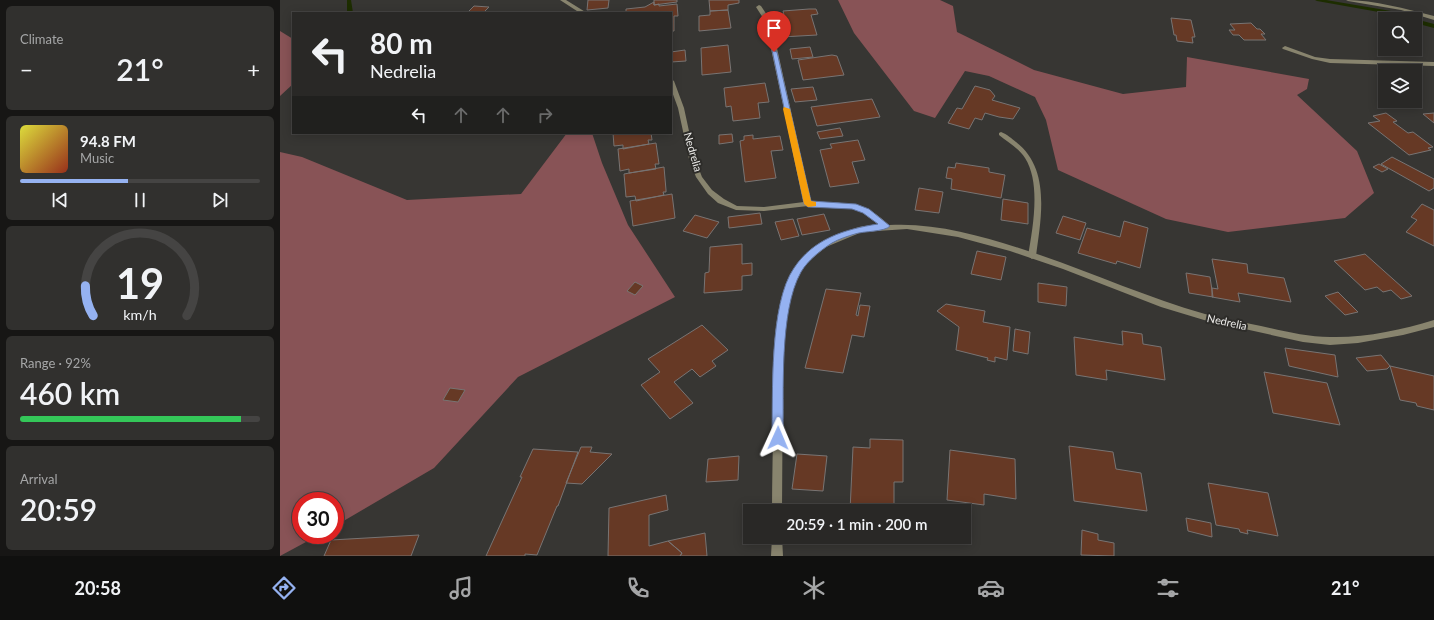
<!DOCTYPE html>
<meta charset="utf-8">
<style>
body{margin:0;font-family:Lato,sans-serif;background:#31302e;color:#f1f3f6;height:100vh;display:flex;flex-direction:column;font-size:15px;white-space:nowrap}
*{box-sizing:border-box;margin:0}
p{font-size:13px;color:#a5a6a7}
.icon{flex:none;width:22px;height:22px;fill:none;stroke:currentColor;stroke-width:2;stroke-linecap:round;stroke-linejoin:round}
.map{position:relative;flex:1;overflow:hidden}
.details{display:flex;flex-direction:column;gap:6px;padding:6px;background:#171615;width:280px}
.details>*{flex:none}
.banner{position:absolute;left:12px;top:12px;width:380px;height:122px;border-radius:0px;box-shadow:0 2px 10px #0003,0 0 0 1px #454443;background:#292826;color:#f1f3f6;overflow:hidden}
.buttons{position:absolute;left:1098px;top:12px;display:grid;gap:8px}
.buttons a{display:grid;place-items:center;width:44px;height:44px;border-radius:0px;background:#292826;box-shadow:0 2px 10px #0003,0 0 0 1px #454443;font-size:20px}
.speed{position:absolute;left:12px;top:492px;display:flex;gap:8px;font-size:20px;font-weight:700;text-align:center}
.speed>*{display:grid;place-content:center;width:52px;height:52px;border-radius:50%;background:#292826;box-shadow:0 2px 10px #0003,0 0 0 1px #454443;line-height:1}
.speed .limit{border:6px solid #d22;background:#fff;color:#111}
.pin{position:absolute;display:grid;place-items:center;width:34px;height:34px;color:#fff;margin:-41px -17px;border-radius:50% 50% 50% 0;rotate:-45deg;box-shadow:0 0 4px #0007}
.pin .icon{rotate:45deg}
.me{position:absolute;width:44px;margin:-22px;rotate:1deg;stroke-linejoin:round;filter:drop-shadow(0 0 3px #0008)}
.turn{display:flex;align-items:center;gap:14px;height:84px;padding:0 12px;font-size:18px}
.turn .icon{width:52px;height:52px;stroke-width:2.5}
.turn b{display:block;font-size:28px;line-height:34px}
.lanes{display:flex;align-items:center;height:38px;padding:0 12px;background:#0003;justify-content:center;gap:20px;direction:ltr}
.lanes .off{opacity:.35}
.big{font-size:30px;font-weight:600;line-height:1.1}
.details .tile{flex:1;display:flex;flex-direction:column;justify-content:center;gap:6px;min-width:0;padding:0 14px;border-radius:6px;background:#31302e}
.details .dial{align-items:center;gap:0}
.dial svg{height:104px;overflow:visible;fill:none;stroke:#454443;stroke-width:7;stroke-linecap:round;text-anchor:middle}
.dial text{fill:#f1f3f6;stroke:none}
.song{display:flex;align-items:center;gap:12px}
.cover{width:48px;height:48px;border-radius:6px;background:linear-gradient(135deg,hsl(60 70% 55%),hsl(10 70% 35%))}
.played{height:4px;border-radius:2px;background:linear-gradient(90deg,#95b2f1 45%,#454443 45%)}
.keys{display:flex;justify-content:space-around;direction:ltr}
.heat{display:flex;justify-content:space-between;align-items:center;font-size:22px;direction:ltr}
.charge{height:6px;border-radius:3px;background:linear-gradient(90deg,#34c759 92%,#454443 0)}
.trip{position:absolute;left:463px;top:504px;width:228px;height:40px;border-radius:0px;background:#292826;box-shadow:0 2px 10px #0003,0 0 0 1px #454443;font-weight:600;line-height:40px;text-align:center}
.menu{display:flex;height:64px;justify-content:space-around;align-items:center;background:#10100f;color:#a5a6a7}
.menu .icon{width:28px;height:28px}
.menu .active{color:#95b2f1}
.menu b{font-size:18px;color:#f1f3f6}
main{display:flex;flex:1;min-height:0}
.map>svg:first-child{display:block}
.forest{fill:#885356}
.lines{fill:none;stroke-linecap:round;stroke-linejoin:round}
.stream{fill:#1d2d00;fill-rule:evenodd}
.building{fill:#663925;stroke:#787473}
.service{fill:#88846e;fill-rule:evenodd}
.minor{fill:#88846e;fill-rule:evenodd}
.route{fill:#95b2f1;stroke:#61749d}
.slow{fill:#f59e0b}
.labels{text-anchor:middle;stroke-width:4;stroke-linejoin:round;paint-order:stroke}
.street-label{font-size:11px;fill:#ecebe9;stroke:#2d2c29}
</style>
<main>
<section class="details">
<div class="tile"><p>Climate</p>
<div class="heat"><a>−</a><b class="big">21°</b><a>+</a></div>
</div>
<div class="tile">
<div class="song"><i class="cover"></i><div><b>94.8 FM</b><p>Music</p></div></div>
<div class="played"></div>
<div class="keys"><svg class="icon" aria-label="previous" viewBox="0 0 24 24"><path d="M18 5L8 12l10 7zM5 5v14"/></svg><svg class="icon" aria-label="pause" viewBox="0 0 24 24"><path d="M8 5v14M16 5v14"/></svg><svg class="icon" aria-label="next" viewBox="0 0 24 24"><path d="M6 5l10 7-10 7zM19 5v14"/></svg></div>
</div>
<div class="tile dial"><svg viewBox="0 0 100 80">
<path d="M14 69A42 42 0 1 1 86 69"/>
<path d="M14 69A42 42 0 0 1 8 46" stroke="#95b2f1"/>
<text x="50" y="56" font-size="32" font-weight="700">19</text>
<text x="50" y="72" font-size="11">km/h</text>
</svg></div>
<div class="tile"><p>Range · 92%</p><b class="big">460 km</b><div class="charge"></div></div>
<div class="tile"><p>Arrival</p><b class="big">20:59</b></div>
</section>
<div class="map">
<svg width="1154" height="556" viewBox="0 0 1154 556">
<rect width="100%" height="100%" fill="#373633"/>
<path class="forest" d="M558,0h102l13,6 4,26 77,38 89,24 63,-7 1,-30 122,22 -2,10 -10,6 60,56 17,42 -29,25 -117,14 -62,-13 -108,-49 -12,-50 -11,-23 -46,-21 -24,-5 -30,47 -21,-7 -60,-78z
M0,31l13,8v45l-13,12z
M287,133h25l10,30 26,62 47,72 -157,80 -84,91 -99,58v-25h-34v34h18l-39,21v-404l22,5 105,43 114,-6z"/>
<g class="lines">
<path class="stream" d="M67,0h4l2,13h-6z
M1035,0h11l65,11 21,8h-8l-14,-5 -73,-13z
M1135,19l19,5v4l-19,-5z"/>
</g>
<path class="building" d="M308,0h21l-1,8 -21,2z
M374,0h23v2l-23,3z
M429,0h30v3l-11,2v5l-18,1z
M374,2v3l5,-1v2l18,-2 1,12h-4v15h-3v-18h-45v-4l19,-2z
M194,6l15,1 -6,6h-16z
M529,9h7l2,5 -7,1 6,20 -36,2 -3,-9 9,-1 -4,-16z
M448,10l3,18 -32,3v-15l11,-1v-4z
M891,18l20,2 4,17h-3l1,6 -16,-2 -1,-6h-2z
M971,23l6,6h3l5,5h-4l5,6h-22l-5,-5h-6l-4,-5h6l-5,-6z
M448,45l3,27 -29,3 -1,-27z
M530,47l3,10 -21,2 -2,-10z
M405,50l1,11 -15,1v-10z
M552,55l5,1 7,19 -41,5 -5,-20z
M485,83l4,19 -11,1 2,15 -27,3 -2,-15 -5,1 -2,-19z
M695,86l15,4 5,6 -3,4 28,8 -7,11 -14,-2 -14,-4 -3,7 -7,-2 -6,11 -21,-6 9,-15 5,1z
M533,87l4,13 -22,2 -4,-13z
M592,99l8,18 -63,9 -6,-19z
M1106,113l11,8 -4,1 15,11 5,-1 20,15 -5,1 3,2 -22,5 -41,-32 12,-2 -7,-5z
M1154,113v10l-11,-9z
M560,128l3,8 -23,3 -3,-7z
M333,133h38l1,7h-4l1,4 -26,5v-4l-9,1z
M452,134l1,8 -14,2v-9z
M473,135v4l27,-3 3,14 -12,1 5,27 -31,4 -5,-41 4,-1v-4z
M578,140l7,20 -13,2 7,21 -29,4 -10,-37 12,-2 -2,-4z
M376,143l3,21h-4l1,5 -27,4v-4l-9,2 -2,-22z
M1112,157l42,22v9l-5,3 -48,-27z
M676,163l33,5v4l16,3 -4,23 -50,-9 1,-10 -6,-1 2,-11 7,1z
M1099,164l9,5 -6,3 -9,-5z
M384,167l2,23v2h-3l1,3 -28,6 -1,-5 -9,1 -2,-23z
M639,188l24,4 -4,21 -24,-3z
M392,194l3,24 -42,8 -3,-25z
M723,199l25,4v21l-27,-4z
M1142,204l12,6v36l-28,-14 11,-12 -6,-3z
M480,213l2,11 -33,4 -1,-11z
M544,214l6,16 -28,5 -5,-16z
M415,215l24,7 -12,16 -24,-7z
M783,216l23,7 -6,17 -24,-7z
M513,219l6,17 -18,4 -6,-18z
M844,221l24,7 -8,40 -23,-7 -1,3 -38,-11 9,-25 33,9z
M462,244v20l10,-1v12l-10,1v14l-38,3 1,-20 4,-1 1,-25z
M697,251l29,6 -5,23 -30,-6z
M1085,254l47,42 -11,3 -10,-9 -8,2 -6,-5 -12,3 -31,-29z
M932,259l35,5 1,9 36,5 7,24 -53,-9 2,9 -28,-5v-9l6,1z
M906,273l24,4 3,20 -24,-4z
M355,282l8,4 -8,9 -8,-4z
M758,283l29,4 -1,19 -28,-4z
M546,289l35,4 -5,22 2,1 2,-11 10,1 -6,31 -12,-2 -9,38 -38,-5z
M1058,292l20,20 -13,3 -20,-19z
M666,304l39,7 -2,11 27,5 -3,33 -12,-3v5l-8,-2 1,-2 -32,-8 3,-23 -22,-16z
M422,325l26,25 -16,11 4,5 -16,11 -8,-8 -18,13 19,21 -23,16 -29,-34 19,-13 -12,-13z
M735,329l15,3 -2,22 -15,-3z
M842,331l20,3 1,10 18,3 4,33 -59,-10 1,10 -31,-5 -2,-38 49,8z
M1005,348l50,7 3,22 -49,-11z
M1101,355l9,11 -3,3 -20,2 -11,-13z
M1110,366l44,10v34l-17,-4 -1,-3 -16,-3z
M984,372l63,11 13,42 -67,-12z
M170,388l15,2 -7,12 -15,-2z
M590,439l33,1v42h-9v29h-44l3,-64 17,1z
M789,446l44,6 3,17 25,4 6,38 -73,-10z
M301,447h11l-2,5 22,2 -30,30 -16,-1z
M253,449l45,3 -20,54h-1l-20,49 -12,-1v2h-39l36,-79h-2z
M670,450l65,9 1,40 -32,-5v11l-37,-5z
M517,454l30,2 -4,35 -31,-2z
M459,456l-1,24 -32,2 2,-23z
M928,483l60,10 10,43 -31,-6 1,4 -8,-2 -1,-3 -23,-4z
M386,495l2,15 -19,5v31l19,-5 14,12 -2,3h-72l1,-48z
M906,518l25,5 1,14 -24,-6z
M802,530l16,4v6l16,3v13l-33,-1z
M425,533l2,23h-27l2,-3 -14,-12z
M139,535l-8,21h-87l7,-16z"/>
<g class="lines">
<path class="service" d="M1005,46l30,11 15,2 104,3v4l-104,-3 -18,-4 -29,-10 -1,-1z
M721,132c6,2 11,7 15,10 35,27 25,76 20,114l-4,3 -4,-3c5,-29 13,-73 -3,-98 -6,-10 -18,-16 -26,-23v-2z"/>
<path class="minor" d="M280,0h6l21,13h-7z
M1066,0c29,0 59,9 88,16v4l-33,-10 -53,-9z
M479,5l2,1 10,15 40,181c33,1 53,-2 78,23 51,-3 103,14 151,30 55,19 109,43 165,59 19,5 38,8 56,12 23,5 46,11 69,11 35,1 71,-7 104,-17v7l-31,8 -45,8 -28,2 -27,-3 -99,-22 -43,-13 -98,-38 -53,-18 -52,-14 -51,-8 -45,3 -36,15 -18,15 -8,9 -6,13 -5,17 -3,18 -3,38 -1,154h-10c0,-30 1,-61 1,-91 1,-45 -4,-116 23,-154 13,-19 41,-32 63,-39 7,-2 15,-1 21,-1l-17,-13 -11,-5 -44,-2 -44,5 -28,-1 -18,-7 -10,-9 -12,-17 -7,-18 -11,-51 -7,-19v-10l3,2 10,27 11,51 7,18 10,13 12,9 13,7 27,1 40,-5 -39,-181 -9,-14z
M492,537h10l1,19h-12z"/>
</g>
<path class="route" d="M492,50l5,2 34,149 45,3 13,5 21,17c-5,6 -27,5 -35,8 -7,2 -16,5 -23,9 -11,7 -24,17 -31,29 -22,39 -17,121 -18,166l-1,4 -4,1 -4,-1 -2,-4c1,-44 -3,-134 22,-170 19,-29 51,-39 84,-44l-15,-11 -11,-4 -44,-2 -4,-3z"/>
<path class="slow" d="M504,107l6,2 21,92 5,1v4l-8,1 -4,-3 -21,-95z"/>
<g class="labels">
<g class="street-label">
<text transform="translate(413 152) rotate(74)" y="4">Nedrelia</text>
<text transform="translate(947 322) rotate(12)" y="4">Nedrelia</text>
</g>
</g>
</svg>
<div class="buttons">
<a><svg class="icon" aria-label="search" viewBox="0 0 24 24"><circle cx="10" cy="10" r="6"/><path d="M15 15l6 6"/></svg></a>
<a><svg class="icon" aria-label="layers" viewBox="0 0 24 24"><path d="M12 4l9 5-9 5-9-5zM3 14l9 5 9-5"/></svg></a>
</div>
<div class="speed"><div class="limit">30</div></div>
<div class="pin" style="left:494px;top:52px;background:#d93025"><svg class="icon" aria-label="arrive" viewBox="0 0 24 24"><path d="M6 21V4h12l-3 4 3 4H6"/></svg></div>
<svg class="me" style="left:498px;top:438px" viewBox="-20 -20 40 40"><path d="M0-17L14 15 0 8-14 15z" fill="#95b2f1" stroke="#fff" stroke-width="4"/></svg>
<div class="trip">20:59 · 1 min · 200 m</div>
<div class="banner">
<div class="turn"><svg class="icon" aria-label="left" viewBox="0 0 24 24"><path d="M17 20v-9H6M10 6l-5 5 5 5"/></svg><div><b>80 m</b>Nedrelia</div></div>
<div class="lanes"><svg class="icon" aria-label="left" viewBox="0 0 24 24"><path d="M17 20v-9H6M10 6l-5 5 5 5"/></svg><svg class="icon off" aria-label="ahead" viewBox="0 0 24 24"><path d="M12 20V5M6 11l6-6 6 6"/></svg><svg class="icon off" aria-label="ahead" viewBox="0 0 24 24"><path d="M12 20V5M6 11l6-6 6 6"/></svg><svg class="icon off" aria-label="right" viewBox="0 0 24 24"><path d="M7 20v-9h11M14 6l5 5-5 5"/></svg></div>
</div>
</div>
</main>
<nav class="menu">
<b>20:58</b>
<svg class="icon active" aria-label="directions" viewBox="0 0 24 24"><path d="M12 3l9 9-9 9-9-9zM9 14v-3h6M13 9l2 2-2 2"/></svg>
<svg class="icon" aria-label="music" viewBox="0 0 24 24"><path d="M9 18V5l10-2v13"/><circle cx="6" cy="18" r="3"/><circle cx="16" cy="16" r="3"/></svg>
<svg class="icon" aria-label="phone" viewBox="0 0 24 24"><path d="M5 4h4l2 5-3 2q2 4 5 5l2-3 5 2v4C11 20 4 13 5 4z"/></svg>
<svg class="icon" aria-label="climate" viewBox="0 0 24 24"><path d="M12 3v18M4 7l16 10M4 17L20 7"/></svg>
<svg class="icon" aria-label="car" viewBox="0 0 24 24"><path d="M5 17H2v-5l4-1 3-4h7l3 4 3 1v5h-3M9 17h6M6 11h13"/><circle cx="7" cy="17" r="2"/><circle cx="17" cy="17" r="2"/></svg>
<svg class="icon" aria-label="filters" viewBox="0 0 24 24"><path d="M4 7h16M4 17h16"/><circle cx="9" cy="7" r="2"/><circle cx="15" cy="17" r="2"/></svg>
<b>21°</b>
</nav>
